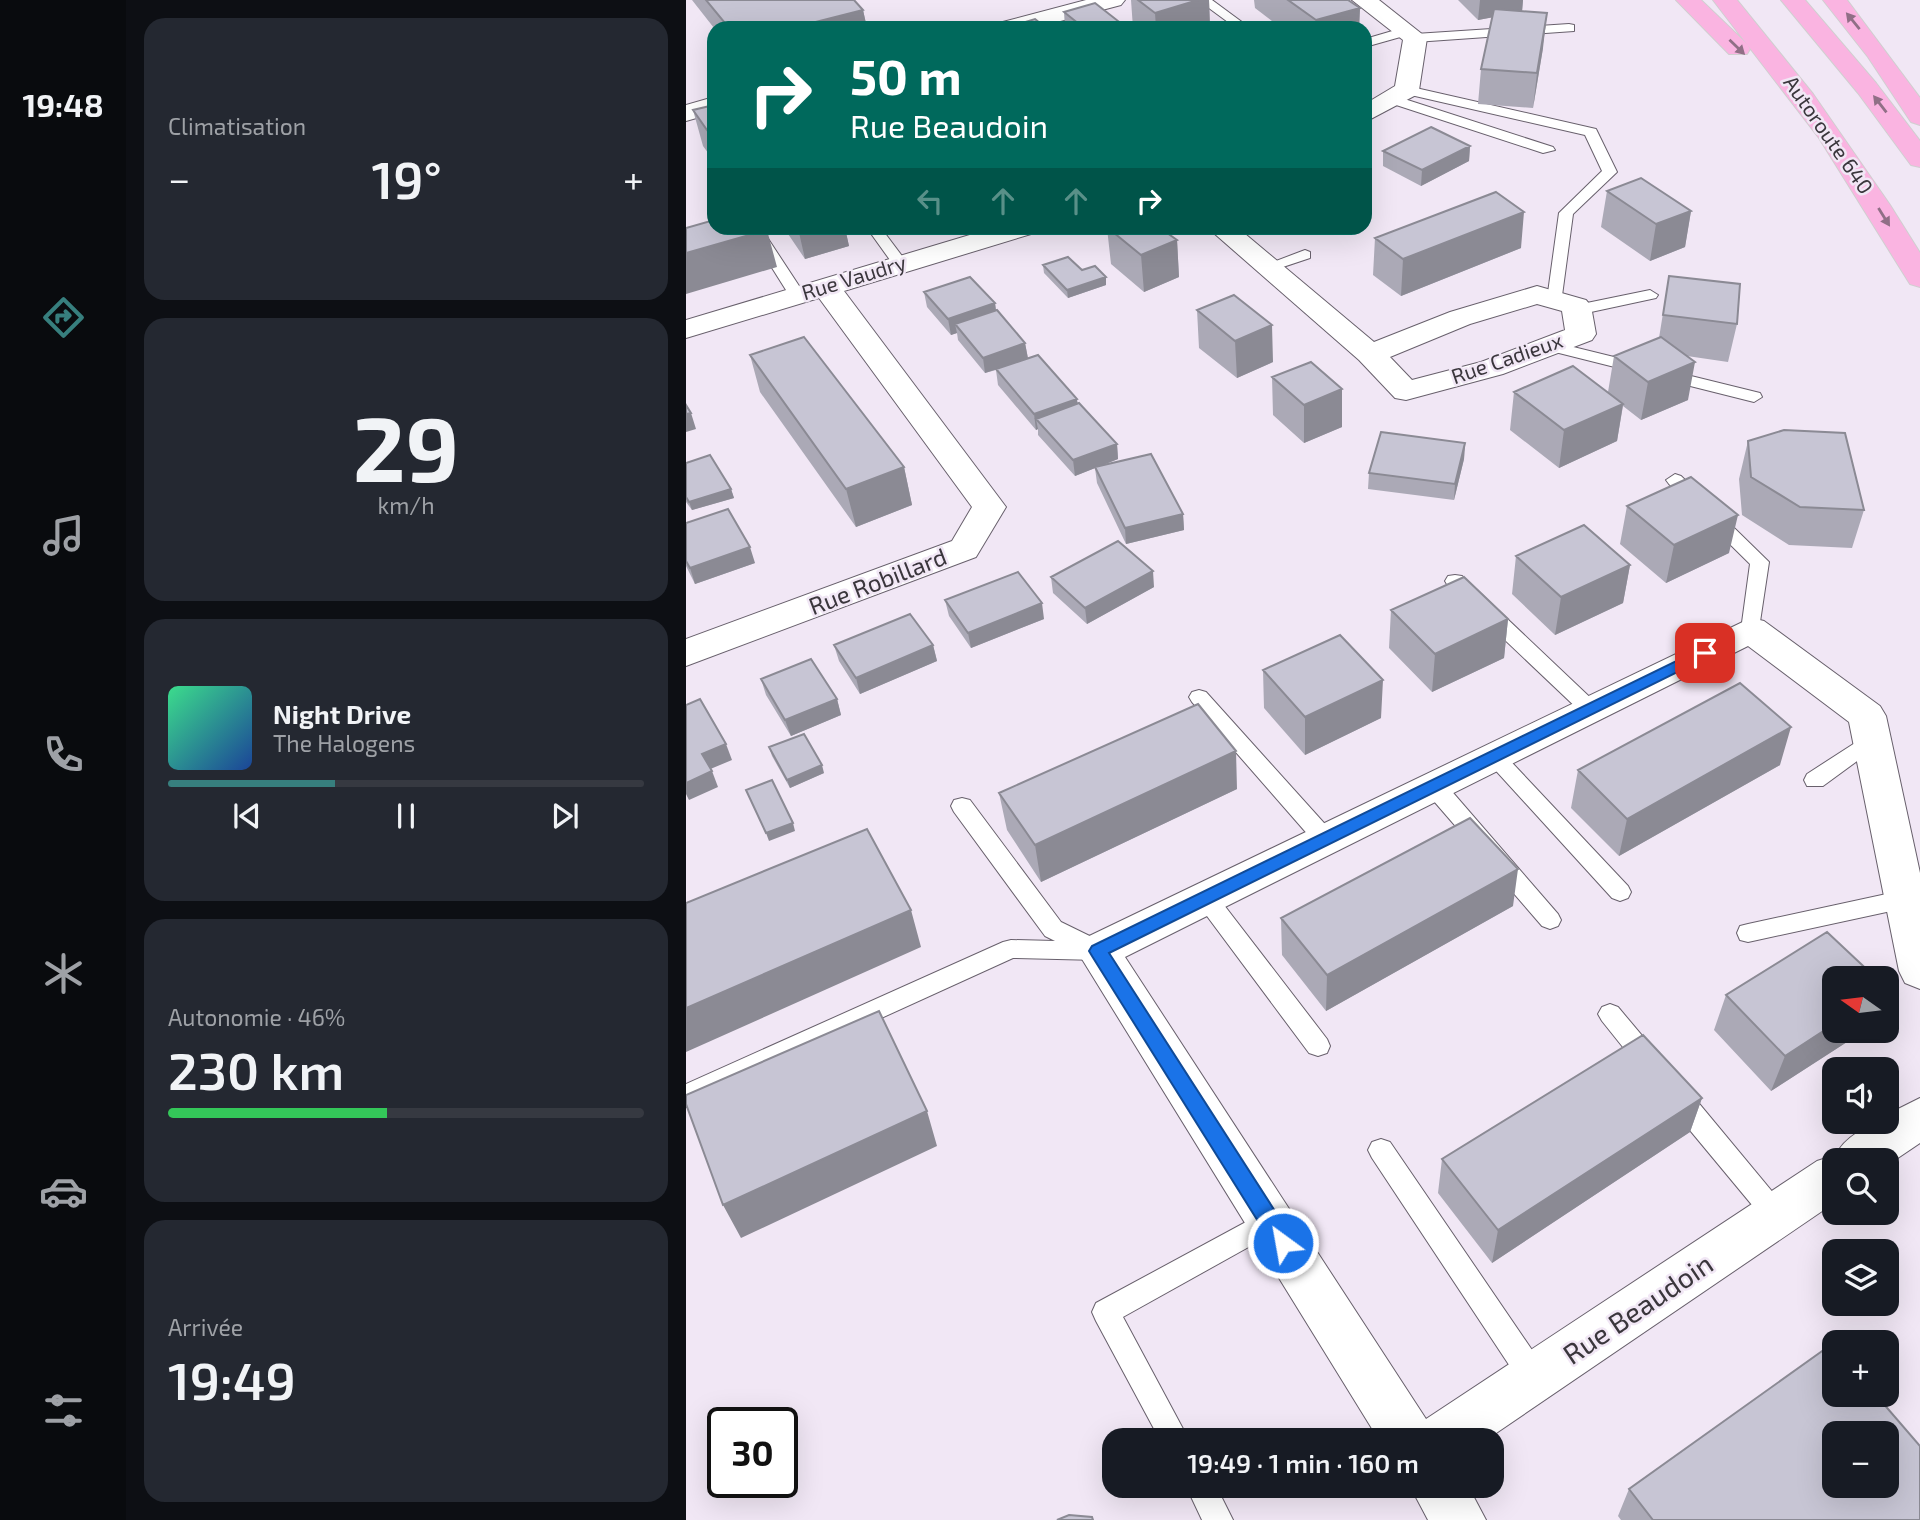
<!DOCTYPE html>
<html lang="fr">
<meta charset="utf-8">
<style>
body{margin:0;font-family:"Exo 2",sans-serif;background:#242831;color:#f1f3f6;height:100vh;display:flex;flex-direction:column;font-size:26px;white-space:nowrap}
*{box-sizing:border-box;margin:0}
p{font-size:23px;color:#9ea1a6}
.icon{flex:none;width:38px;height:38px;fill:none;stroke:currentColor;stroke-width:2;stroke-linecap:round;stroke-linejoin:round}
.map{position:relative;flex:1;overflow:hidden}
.sheet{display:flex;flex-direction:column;gap:18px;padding:18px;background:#0d0f14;width:560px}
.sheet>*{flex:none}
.banner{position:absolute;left:21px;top:21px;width:665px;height:214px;border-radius:21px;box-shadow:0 7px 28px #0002;background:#00695c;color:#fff;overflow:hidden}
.needle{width:46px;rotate:284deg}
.controls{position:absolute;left:1136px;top:966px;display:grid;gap:14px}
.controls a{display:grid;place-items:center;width:77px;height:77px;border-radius:14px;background:#171b24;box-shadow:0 7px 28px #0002;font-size:35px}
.speed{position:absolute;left:21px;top:1407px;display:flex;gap:14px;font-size:35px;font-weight:700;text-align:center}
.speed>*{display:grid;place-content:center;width:91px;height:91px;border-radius:50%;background:#171b24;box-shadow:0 7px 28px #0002;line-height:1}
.speed .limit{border:4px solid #111;border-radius:10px;background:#fff;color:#111}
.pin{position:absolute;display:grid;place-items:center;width:60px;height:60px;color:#fff;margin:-30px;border-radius:14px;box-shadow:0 4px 10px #0006}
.me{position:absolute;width:77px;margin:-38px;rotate:328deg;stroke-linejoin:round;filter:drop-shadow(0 0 5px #0008)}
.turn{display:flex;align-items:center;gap:24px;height:147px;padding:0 28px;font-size:32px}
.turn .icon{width:91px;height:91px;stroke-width:2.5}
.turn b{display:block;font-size:49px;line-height:60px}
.lanes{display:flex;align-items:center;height:66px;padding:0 28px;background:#0003;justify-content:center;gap:35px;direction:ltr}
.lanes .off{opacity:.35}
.big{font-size:52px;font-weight:600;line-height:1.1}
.sheet .tile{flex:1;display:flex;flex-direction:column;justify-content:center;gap:10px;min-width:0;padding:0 24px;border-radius:21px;background:#242831}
.sheet .dial{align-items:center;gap:0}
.dial b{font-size:91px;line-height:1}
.song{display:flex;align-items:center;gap:21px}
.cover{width:84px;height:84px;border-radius:10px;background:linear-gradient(135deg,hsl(150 70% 55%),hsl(220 70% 35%))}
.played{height:7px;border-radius:4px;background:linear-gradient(90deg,#377f7e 35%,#363941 35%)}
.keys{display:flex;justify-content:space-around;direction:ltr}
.heat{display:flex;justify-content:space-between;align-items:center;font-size:38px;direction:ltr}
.charge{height:10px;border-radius:5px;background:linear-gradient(90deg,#34c759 46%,#363941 0)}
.trip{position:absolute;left:416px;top:1428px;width:402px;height:70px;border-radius:21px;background:#171b24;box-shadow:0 7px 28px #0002;font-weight:600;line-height:70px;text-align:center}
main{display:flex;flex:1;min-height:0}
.tab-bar{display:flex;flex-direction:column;width:126px;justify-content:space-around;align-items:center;background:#090b0e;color:#9ea1a6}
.tab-bar .icon{width:49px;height:49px}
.tab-bar .selected{color:#377f7e}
.tab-bar b{font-size:32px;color:#f1f3f6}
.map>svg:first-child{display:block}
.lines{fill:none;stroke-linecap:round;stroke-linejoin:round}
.service-casing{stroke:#68606c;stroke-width:2}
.minor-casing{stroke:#68606c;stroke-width:2}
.motorway-casing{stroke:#d0cfd0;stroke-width:2}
.service{fill:#fff;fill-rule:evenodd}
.minor{fill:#fff;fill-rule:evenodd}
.motorway{fill:#fab4e1;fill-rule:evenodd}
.wall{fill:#aba9b6}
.shaded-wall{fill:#8b8a94}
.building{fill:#c7c5d4;stroke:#8b8a94;stroke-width:2;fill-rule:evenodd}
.oneway{fill:#906f86}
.route{fill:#1a73e8;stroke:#114b97;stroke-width:2}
.labels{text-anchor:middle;stroke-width:5;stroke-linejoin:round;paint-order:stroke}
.far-street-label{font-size:21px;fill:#3a363c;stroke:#f1e7f5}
.street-label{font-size:24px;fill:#3a363c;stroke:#f1e7f5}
.near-street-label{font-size:28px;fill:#3a363c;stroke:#f1e7f5}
</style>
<main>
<nav class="tab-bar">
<b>19:48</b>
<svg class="icon selected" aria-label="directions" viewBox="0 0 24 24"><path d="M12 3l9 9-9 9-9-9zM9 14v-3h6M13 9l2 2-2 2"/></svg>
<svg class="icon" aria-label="music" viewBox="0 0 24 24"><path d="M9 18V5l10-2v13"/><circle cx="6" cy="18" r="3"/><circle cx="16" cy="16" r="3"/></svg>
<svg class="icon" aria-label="phone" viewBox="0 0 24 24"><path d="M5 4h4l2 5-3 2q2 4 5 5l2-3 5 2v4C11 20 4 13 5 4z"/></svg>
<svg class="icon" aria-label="climate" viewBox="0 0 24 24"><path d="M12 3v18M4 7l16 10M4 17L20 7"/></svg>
<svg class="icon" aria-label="car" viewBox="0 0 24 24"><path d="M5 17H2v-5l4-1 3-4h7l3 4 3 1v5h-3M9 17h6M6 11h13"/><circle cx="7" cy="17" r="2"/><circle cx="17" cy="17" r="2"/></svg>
<svg class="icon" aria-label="filters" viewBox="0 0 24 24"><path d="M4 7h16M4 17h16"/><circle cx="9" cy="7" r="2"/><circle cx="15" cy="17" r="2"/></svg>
</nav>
<section class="sheet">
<div class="tile"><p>Climatisation</p>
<div class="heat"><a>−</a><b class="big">19°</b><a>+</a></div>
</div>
<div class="tile dial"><b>29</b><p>km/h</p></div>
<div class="tile">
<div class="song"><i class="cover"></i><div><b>Night Drive</b><p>The Halogens</p></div></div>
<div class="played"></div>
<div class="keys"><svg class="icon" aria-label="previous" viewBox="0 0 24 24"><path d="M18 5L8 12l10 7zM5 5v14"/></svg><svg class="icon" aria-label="pause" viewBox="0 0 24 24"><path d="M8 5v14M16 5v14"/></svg><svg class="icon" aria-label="next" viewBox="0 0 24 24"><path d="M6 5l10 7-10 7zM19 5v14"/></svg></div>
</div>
<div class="tile"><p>Autonomie · 46%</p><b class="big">230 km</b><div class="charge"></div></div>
<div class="tile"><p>Arrivée</p><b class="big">19:49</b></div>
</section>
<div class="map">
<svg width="1234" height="1520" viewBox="0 0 1234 1520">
<rect width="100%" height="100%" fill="#f1e7f5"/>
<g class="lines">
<g class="service-casing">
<path id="service" d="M512,0h14l38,28h-14z
M883,24l5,1v6l-159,11 -7,-4 7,-4z
M720,27l5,1v6l-46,13v-8z
M721,86l189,43 21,43 -44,42 -12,89h-12l-2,-3 12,-87 43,-42 -17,-36 -183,-42v-6z
M706,95l161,52 2,3 -12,3 -156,-51 -2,-3z
M61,228h14l44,67 -2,3h-12z
M181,228h14l27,36 -3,3h-10z
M619,250l5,2v6l-42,14 -8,-5z
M964,290l8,5 -2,3 -79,17 -8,-5 8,-5z
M863,341l211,52 2,4 -8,5 -211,-53 -2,-3z
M989,474l6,2 88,86 -11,73 -7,2 -10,-7 9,-66 -81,-80 -3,-4z
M769,575l7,1 135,128 3,5 -3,5h-14l-135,-128 -3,-5 3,-5z
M513,690l7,2 127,141 3,6 -3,6 -8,2 -8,-2 -125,-143 -3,-5 3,-5z
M1186,732l7,3 3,5 -3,5 -56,41h-16l-3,-6 3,-6z
M808,748l7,3 127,135 3,6 -3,6 -8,3 -8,-3 -125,-137 -3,-5 3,-5z
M748,778l8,2 116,134 3,6 -3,6 -8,3 -8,-3 -116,-134 -3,-6 3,-6z
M276,798l8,2 91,122 45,22 4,7 -4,7 -8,2 -85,-2 -327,149v-23l317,-142 8,-2 44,1 -10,-5 -91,-124 -3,-6 3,-6z
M520,889l8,3 113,147 3,7 -3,7 -9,3 -9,-3 -111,-149 -3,-6 3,-6z
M1219,890l8,3 3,6 -3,6 -8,3 -157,34 -8,-2 -3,-7 3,-7 8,-2z
M924,1004l8,3 42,50 3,7 -3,7 -9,4 -9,-4 -40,-50 -4,-7 4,-7z
M992,1086l9,3 98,118 4,8 -4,8 -9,4 -9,-4 -98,-118 -3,-8 3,-8z
M695,1139l9,3 155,227 4,10 -4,10 -10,4 -10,-4 -153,-231 -4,-8 4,-8z
M584,1209l9,3 4,9 -4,9 -156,87 66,123h-29l-64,-119 -4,-9 4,-9z
M500,1486h30l17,34h-31z"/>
</g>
<g class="minor-casing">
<path id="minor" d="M400,0h39l-4,5 -87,23h-39l4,-5z
M666,0h27l48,38 -8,52 -3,5 -51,27v-18l30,-18 8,-46z
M28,97v16l-28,8v-16z
M307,228h42l-4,6 -187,57 162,216 -30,50 -290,109v-27l266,-98 20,-34 -153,-209 -133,40v-18z
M522,228h30l136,114 76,-30 87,-26 49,14 5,6 5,28 -4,6 -89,34 -97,26 -11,-2 -36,-38zM851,304l25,7 3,19 -84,32 -69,18 -22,-23 80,-33z
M1065,618l13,3 116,85 6,10 34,157v116l-15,-6 -6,-12 -50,-249 -101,-76 -623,311 301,462 391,-258 19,-6c7,-16 33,-33 50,-33v-7l34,-17v45l-34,23v-6h-52v43l-348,237h-107l-302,-489 6,-12z
M724,1486h58l18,34h-58z"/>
</g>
<g class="motorway-casing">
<path id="motorway" d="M990,0h25l46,44 3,5 -3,5h-18z
M1027,0h24l76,94 77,111 30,48v34l-10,-3 -91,-146z
M1095,0h24l71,83 44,58v26l-9,-2 -53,-72z
M1137,0h24l73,98v27l-9,-3 -43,-65z"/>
</g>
<use href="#service" class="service"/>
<use href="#minor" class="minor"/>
<use href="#motorway" class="motorway"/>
</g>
<path class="wall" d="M6,0h162l9,10 4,18h-153z
M445,0h78l1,28h-77z
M568,0h94l12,8 -1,20h-78l-26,-20z
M772,0h65l-1,11 21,37 -10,60 -55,-4 3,-35 12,-52 -15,3z
M378,12l54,9v7h-53z
M28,105v56l-11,-15 -10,-36z
M784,146l-1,15 -48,25 -38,-20v-15z
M921,191l84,20 -6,36 -35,14 -49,-34z
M98,228h61l4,18 -44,13z
M421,228l70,12 2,37 -35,15 -33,-28z
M689,238l146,10 -120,48 -28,-21z
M357,265l39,5 24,7v8l-38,13 -24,-25z
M983,276l68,48 -9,38 -41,-6 1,44 -47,20 -18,-14 -6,35 -58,27 -49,-38 4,-38h94l6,-36 45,-18z
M238,292l71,11 1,8 29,32 3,15 50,45 39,41 1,15 -17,7 82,48 1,16 -58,14 -29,-61 -2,-15 -20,8 -37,-41v-6l-2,1 -38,-45 -2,-15 -11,3 -27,-33 -1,-7 -6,2 -24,-28z
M511,310l76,52 -36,16 -38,-30z
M64,355l154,112 8,38 -56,22 -96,-135z
M586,377l70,50 -38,16 -31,-28z
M1062,441l116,69 -12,38 -63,-3 -47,-30 -3,-36z
M779,443l-1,16 -10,41 -86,-11 1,-16z
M0,463l45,26 3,9 -42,12 -6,-8z
M941,506l102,47 -63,30 -46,-39z
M0,523l69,40 -60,21 -9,-18z
M830,556l114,9 -7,38 -68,32 -43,-41z
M365,577l103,10 -67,37 -34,-31z
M259,600l99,19 -73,29 -22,-32z
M705,610l117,9 -4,39 -72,34 -43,-44z
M148,645h99l4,16 -77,33 -21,-33z
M577,670l118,48 -76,37 -41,-47z
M75,679l76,20 4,16 -50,21 -25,-41z
M83,747l55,26 -34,15 -18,-32z
M1094,765l-161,91 -48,-48 7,-38z
M551,789l-196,93 -34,-52 -8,-37z
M827,906l-187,105 -44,-56 -1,-37z
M1040,995l108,36h30l-93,60 -57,-61z
M1016,1098l-12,34 -198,131 -54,-70 4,-34z
M943,1489l291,31h-299l-3,-4z"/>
<path class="shaded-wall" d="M512,0h11l1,28h-54l-1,-15z
M794,0h43l-1,12 -44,8z
M674,8l-1,20h-43v-8z
M177,10l4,18h-75z
M861,13l-4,35 -10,60 4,-35z
M432,21v7h-24z
M28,128v27l-7,-25z
M784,146l-1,15 -48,25 1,-16z
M1005,211l-6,36 -35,14 6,-37z
M838,212l-3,36 -120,48 2,-37z
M112,228h47l4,18 -44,13z
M81,230l10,37 -91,27v-41z
M491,240l2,37 -35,15 -3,-37z
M420,277v8l-38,13 -1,-8z
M309,303l2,16 -42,5 2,9 -6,2 -3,-16z
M586,325l1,37 -36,16 -2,-37z
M339,343l3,16 -43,14 -2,-15z
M1009,362l-7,38 -47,20 7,-38z
M656,389v38l-38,16v-38z
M391,399l2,15 -43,5 2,10 -2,1 -2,-16z
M937,404l-6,37 -58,27 5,-38z
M5,413l5,16 -10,3v-18z
M779,443l-1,16 -10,41 1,-16z
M431,444l1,15 -43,17 -2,-16z
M218,467l8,38 -56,22 -10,-38z
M45,489l3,9 -42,12 -3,-8z
M497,514l1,16 -58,14 -1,-16z
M1052,515l-9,38 -63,30 8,-38z
M64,547l5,16 -60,21 -5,-16z
M944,565l-7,38 -68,32 6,-38z
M467,571l1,16 -67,37 -2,-16z
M356,603l2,16 -73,29 -3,-15z
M822,619l-4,39 -72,34 3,-38z
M247,645l4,16 -77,33 -4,-16z
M697,680l-2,38 -76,37v-38z
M151,699l4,16 -50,21 -6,-16z
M1105,727l-11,38 -161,91 8,-37z
M40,744l6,16 -24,10 -6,-16z
M550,751l1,38 -196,93 -6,-37z
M136,765l2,8 -34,15 -3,-8z
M26,771l6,16 -29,13 -3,-6v-11z
M107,823l2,8 -26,10 -3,-8z
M832,869l-5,37 -187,105 1,-36z
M225,910l10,37 -235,105v-44z
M1148,1024v7h30l-93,60 14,-35z
M1016,1098l-12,34 -198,131 6,-33z
M241,1111l10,35 -196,92 -18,-33z"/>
<path class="building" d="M20,0h148l9,10 -71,18h-63z
M452,0h60l-43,13z
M602,0h60l12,8 -44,12z
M409,3l23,18 -24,7h-10l-20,-16z
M808,9l53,4 -10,60 -56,-4z
M349,19l11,9h-41z
M28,105v23l-7,2 -14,-20z
M745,127l39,19 -48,24 -39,-19z
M955,178l50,33 -35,13 -49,-33z
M810,192l28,20 -121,47 -28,-21z
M28,220v8h52l1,2 -81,23v-25z
M422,228h52l17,12 -36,15z
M382,257l14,13 13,-4 11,11 -39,13 -24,-25z
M983,276l71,8 -3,40 -74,-9z
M284,277l25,26 -47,16 -24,-27z
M548,295l38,30 -37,16 -38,-31z
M311,310l28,33 -42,15 -28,-34z
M118,337l100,130 -58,22 -96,-134z
M975,337l34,25 -47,20 -34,-26z
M352,355l39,44 -43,15 -38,-45z
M625,362l31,27 -38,16 -32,-28z
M887,366l50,38 -59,26 -50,-38z
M393,403l38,41 -44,16 -37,-41z
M0,405l5,8 -5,1z
M1098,430l61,3 19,77 -64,-3 -49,-30 -3,-36z
M695,432l84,11 -10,41 -86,-11z
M465,454l32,60 -58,14 -30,-61z
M24,455l21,34 -42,13 -3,-5v-34z
M1005,477l47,38 -64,30 -47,-39z
M42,509l22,38 -60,21 -4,-7v-38z
M898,525l46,40 -69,32 -45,-41z
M432,541l35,30 -68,37 -34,-31z
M332,572l24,31 -74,30 -23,-33z
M778,577l44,42 -73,35 -44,-44z
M224,614l23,31 -77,33 -22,-33z
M654,635l43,45 -78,37 -42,-47z
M125,659l26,40 -52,21 -24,-41z
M1054,683l51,44 -164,92 -49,-49z
M14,699l26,45 -24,10 10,17 -26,12v-78z
M512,704l38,47 -201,94 -36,-52z
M118,734l18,31 -35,15 -18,-33z
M86,780l21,43 -27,10 -20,-43z
M784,818l48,51 -191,106 -46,-57z
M181,829l44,81 -225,98v-105z
M1141,932l49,46h-42v46l-49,32 -59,-61z
M193,1011l48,100 -204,94 -37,-101v-9z
M957,1035l59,63 -204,132 -56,-71z
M1146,1344l2,2v49h42l44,51v74h-267l-24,-31zM1148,1433h52v53h-52z
M383,1515l23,2 1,3h-36z"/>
<defs><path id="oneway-solid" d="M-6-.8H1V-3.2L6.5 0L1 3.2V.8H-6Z" transform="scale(1.75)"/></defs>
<g class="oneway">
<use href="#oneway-solid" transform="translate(1167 21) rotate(-129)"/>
<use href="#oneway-solid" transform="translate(1051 47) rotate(44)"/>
<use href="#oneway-solid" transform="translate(1194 104) rotate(-128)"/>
<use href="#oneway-solid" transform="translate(1198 217) rotate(58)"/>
</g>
<path class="route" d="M1019,647l5,2v7l-601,297 182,283 2,7 -2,7 -8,2 -7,-2 -184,-294 -3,-5 3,-5z"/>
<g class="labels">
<g class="far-street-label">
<text transform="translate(1142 135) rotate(55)" y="7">Autoroute 640</text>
<text transform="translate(168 278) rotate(-17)" y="7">Rue Vaudry</text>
<text transform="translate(821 359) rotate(-19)" y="7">Rue Cadieux</text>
</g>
<g class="street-label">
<text transform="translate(192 582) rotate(-21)" y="8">Rue Robillard</text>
</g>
<g class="near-street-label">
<text transform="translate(952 1309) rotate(-34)" y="10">Rue Beaudoin</text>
</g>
</g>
</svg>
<div class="controls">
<a><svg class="needle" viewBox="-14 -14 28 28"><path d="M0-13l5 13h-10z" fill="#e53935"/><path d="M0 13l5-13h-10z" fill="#9ea1a6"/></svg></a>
<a><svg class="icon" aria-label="sound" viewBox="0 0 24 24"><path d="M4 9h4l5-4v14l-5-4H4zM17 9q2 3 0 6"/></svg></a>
<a><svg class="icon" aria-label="search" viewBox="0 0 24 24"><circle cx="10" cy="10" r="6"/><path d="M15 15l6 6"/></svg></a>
<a><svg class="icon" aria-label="layers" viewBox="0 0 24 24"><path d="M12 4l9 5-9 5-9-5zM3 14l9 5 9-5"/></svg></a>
<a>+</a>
<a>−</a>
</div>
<div class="speed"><div class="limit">30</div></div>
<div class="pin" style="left:1019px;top:653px;background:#d93025"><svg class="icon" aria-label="arrive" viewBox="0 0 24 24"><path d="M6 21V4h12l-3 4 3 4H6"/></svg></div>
<svg class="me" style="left:597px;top:1243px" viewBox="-20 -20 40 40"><circle r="17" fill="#1a73e8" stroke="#fff" stroke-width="3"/><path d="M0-11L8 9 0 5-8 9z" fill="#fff"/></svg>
<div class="trip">19:49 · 1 min · 160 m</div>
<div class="banner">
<div class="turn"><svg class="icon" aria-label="right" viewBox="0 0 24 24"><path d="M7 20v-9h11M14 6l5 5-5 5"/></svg><div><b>50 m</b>Rue Beaudoin</div></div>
<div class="lanes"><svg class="icon off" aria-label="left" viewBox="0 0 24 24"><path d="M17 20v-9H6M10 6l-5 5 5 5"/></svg><svg class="icon off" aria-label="ahead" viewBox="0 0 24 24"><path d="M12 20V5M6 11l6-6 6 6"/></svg><svg class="icon off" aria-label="ahead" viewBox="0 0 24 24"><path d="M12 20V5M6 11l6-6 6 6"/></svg><svg class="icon" aria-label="right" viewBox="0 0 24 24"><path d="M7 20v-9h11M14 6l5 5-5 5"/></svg></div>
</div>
</div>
</main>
